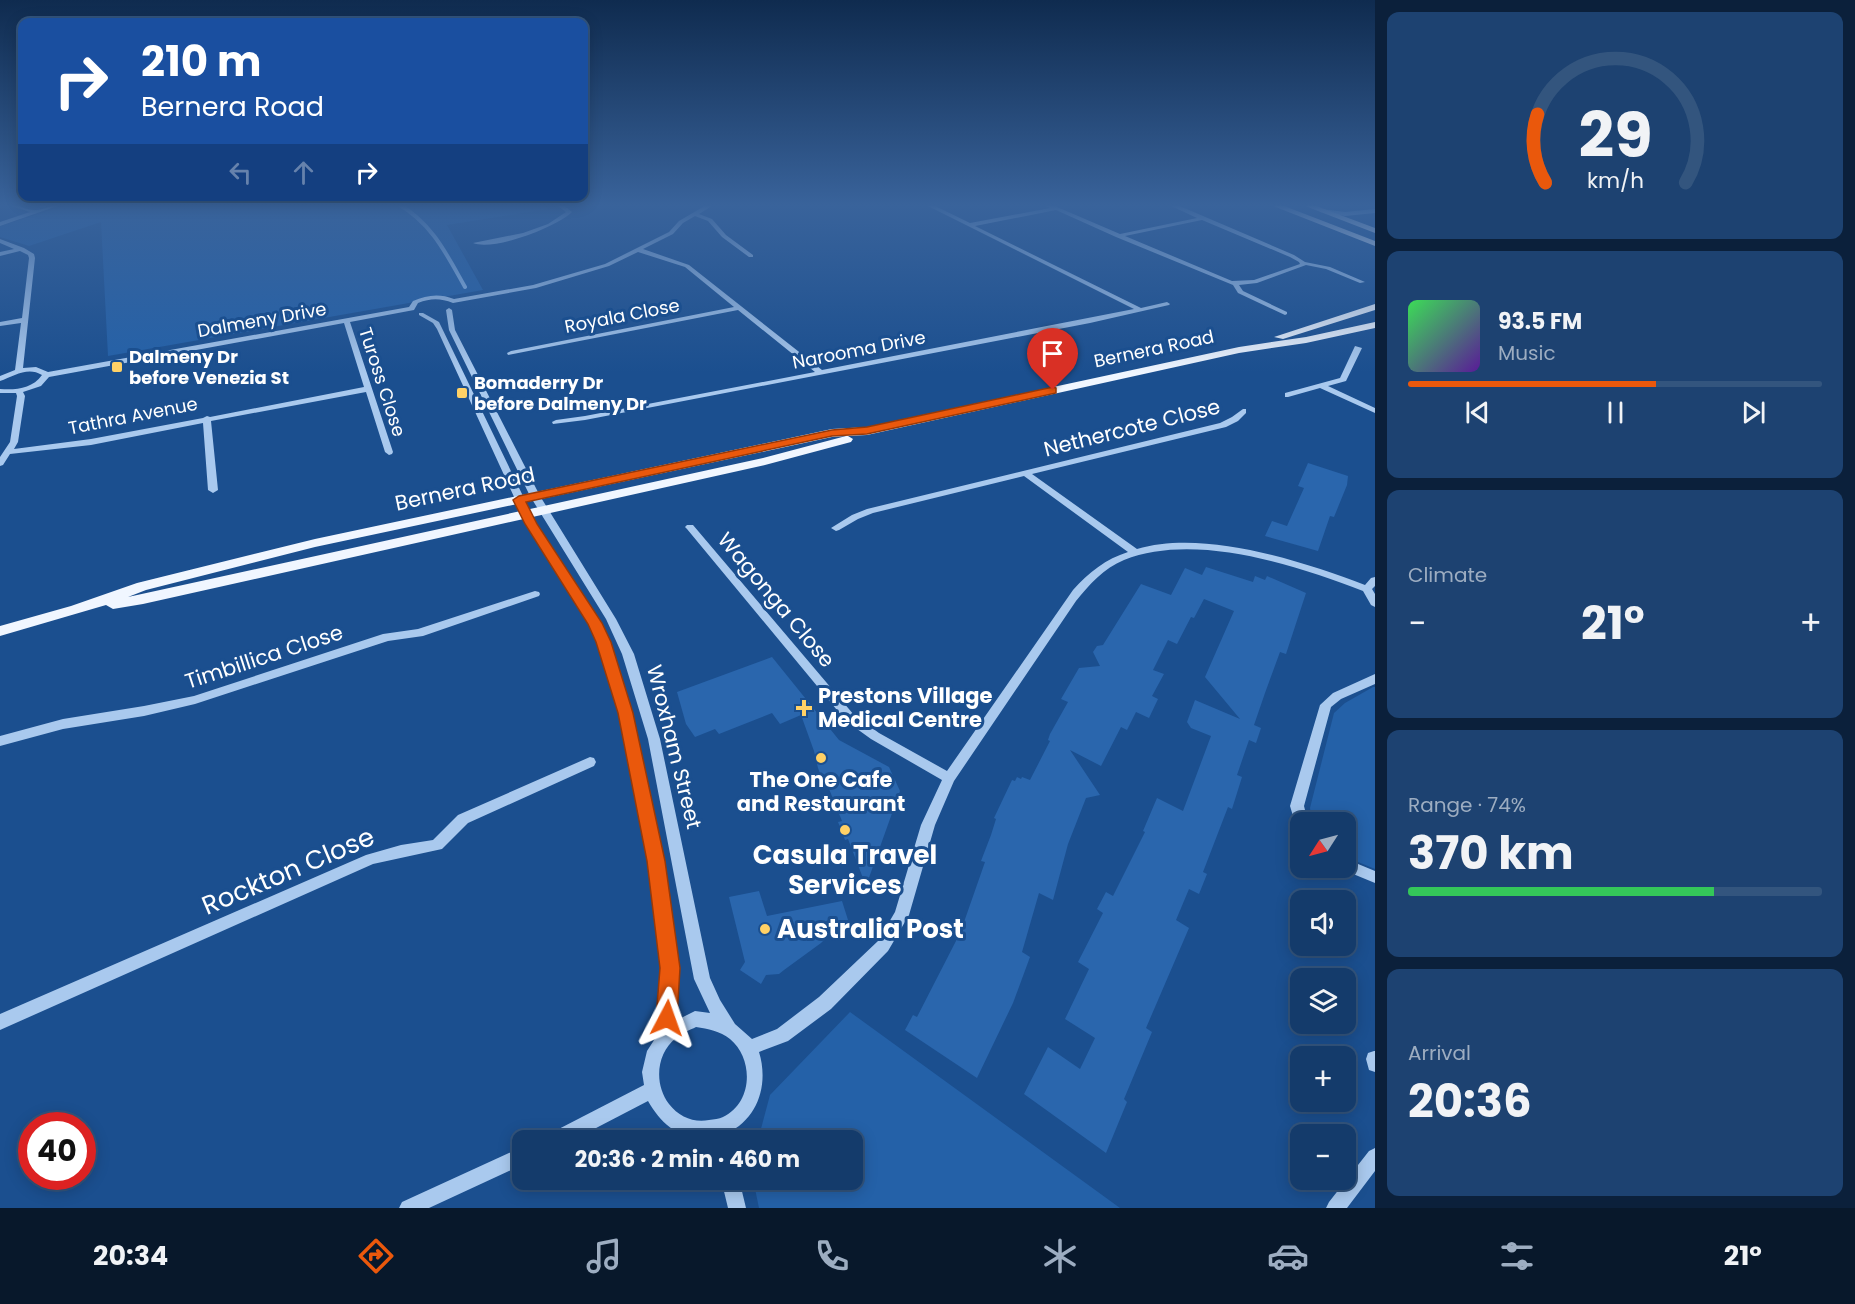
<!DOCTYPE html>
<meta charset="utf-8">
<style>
body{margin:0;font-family:Poppins,sans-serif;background:#1d4271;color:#f1f3f6;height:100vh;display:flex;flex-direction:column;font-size:22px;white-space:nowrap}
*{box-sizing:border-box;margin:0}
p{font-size:20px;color:#9dadc1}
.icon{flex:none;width:33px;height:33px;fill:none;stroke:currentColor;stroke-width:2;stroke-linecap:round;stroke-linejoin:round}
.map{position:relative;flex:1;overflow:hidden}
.details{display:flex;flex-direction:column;gap:12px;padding:12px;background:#0b203b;width:480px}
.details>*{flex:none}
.hud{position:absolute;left:18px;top:18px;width:570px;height:183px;border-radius:12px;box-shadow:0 3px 15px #0003,0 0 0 2px #33557e;background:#1a4fa0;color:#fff;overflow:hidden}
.needle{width:39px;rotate:234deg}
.buttons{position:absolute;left:1290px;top:812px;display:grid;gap:12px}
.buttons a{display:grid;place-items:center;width:66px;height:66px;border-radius:12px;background:#143b6b;box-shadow:0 3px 15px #0003,0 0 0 2px #33557e;font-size:30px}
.speed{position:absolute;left:18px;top:1112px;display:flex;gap:12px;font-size:30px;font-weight:700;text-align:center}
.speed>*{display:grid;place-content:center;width:78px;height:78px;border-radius:50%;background:#143b6b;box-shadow:0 3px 15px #0003,0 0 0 2px #33557e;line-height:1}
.speed .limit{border:9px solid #d22;background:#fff;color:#111}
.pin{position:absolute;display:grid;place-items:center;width:51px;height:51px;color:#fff;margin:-62px -26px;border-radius:50% 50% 50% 0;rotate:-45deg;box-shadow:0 0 6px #0007}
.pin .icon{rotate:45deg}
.me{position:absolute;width:66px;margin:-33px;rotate:4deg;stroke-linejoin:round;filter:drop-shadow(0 0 4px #0008)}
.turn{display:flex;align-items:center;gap:21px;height:126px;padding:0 24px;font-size:27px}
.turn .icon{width:78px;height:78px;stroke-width:2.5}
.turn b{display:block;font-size:42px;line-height:51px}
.lanes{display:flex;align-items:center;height:57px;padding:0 24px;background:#0003;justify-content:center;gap:30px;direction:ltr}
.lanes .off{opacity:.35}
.big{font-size:45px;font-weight:700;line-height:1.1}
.details .card{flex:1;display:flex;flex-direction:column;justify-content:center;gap:9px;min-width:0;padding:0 21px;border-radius:12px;background:#1d4271}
.details .dial{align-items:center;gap:0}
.dial svg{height:156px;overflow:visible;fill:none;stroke:#33557e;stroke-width:7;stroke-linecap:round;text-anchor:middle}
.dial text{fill:#f1f3f6;stroke:none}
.song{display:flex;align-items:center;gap:18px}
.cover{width:72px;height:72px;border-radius:9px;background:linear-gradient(135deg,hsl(130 70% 55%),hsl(270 70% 35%))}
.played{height:6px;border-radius:3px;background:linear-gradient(90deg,#ea580c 60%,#33557e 60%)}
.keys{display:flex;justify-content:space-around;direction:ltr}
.heat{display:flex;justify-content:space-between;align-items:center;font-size:33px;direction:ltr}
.charge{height:9px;border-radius:4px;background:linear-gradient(90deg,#34c759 74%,#33557e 0)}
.trip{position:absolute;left:512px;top:1130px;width:351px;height:60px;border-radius:12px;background:#143b6b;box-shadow:0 3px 15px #0003,0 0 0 2px #33557e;font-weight:700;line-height:60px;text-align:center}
.tab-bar{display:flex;height:96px;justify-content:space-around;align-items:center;background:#08182b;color:#9dadc1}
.tab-bar .icon{width:42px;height:42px}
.tab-bar .selected{color:#ea580c}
.tab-bar b{font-size:27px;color:#f1f3f6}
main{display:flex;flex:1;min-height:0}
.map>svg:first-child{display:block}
.green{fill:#2461a8}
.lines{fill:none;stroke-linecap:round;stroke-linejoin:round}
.stream{stroke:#9cc4f0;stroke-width:4}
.building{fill:#2a66ad}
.minor{fill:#a9c9ee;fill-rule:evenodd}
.major{fill:#f0f6ff;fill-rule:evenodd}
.route{fill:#ea580c;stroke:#983908;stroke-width:1.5}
.poi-dot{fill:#ffd166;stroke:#1b4f8f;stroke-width:2}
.labels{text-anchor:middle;stroke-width:6;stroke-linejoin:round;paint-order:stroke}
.far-street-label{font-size:18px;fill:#fff;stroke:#1b4f8f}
.far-poi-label{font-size:18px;font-weight:bold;fill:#fff;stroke:#1b4f8f;text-anchor:start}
.street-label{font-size:21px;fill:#fff;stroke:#1b4f8f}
.poi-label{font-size:21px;font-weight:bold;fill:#fff;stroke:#1b4f8f;text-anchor:start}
.near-poi-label{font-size:26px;font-weight:bold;fill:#fff;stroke:#1b4f8f}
.near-street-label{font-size:26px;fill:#fff;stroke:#1b4f8f}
</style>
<main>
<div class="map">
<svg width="1375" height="1208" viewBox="0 0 1375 1208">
<rect width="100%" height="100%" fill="#1b4f8f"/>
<path class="green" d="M71,204h472l4,5 -100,16 36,65 -375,66 -7,-134 -72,24 -29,-9v-11z
M1373,687h2v182l-29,-12v-35h-34l-2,-14 24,-95 11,-10z
M850,1012l270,196h-361l-6,-29h99v-39h-94l12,-45z"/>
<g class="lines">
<path class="stream" d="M398,204c34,19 49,51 67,83"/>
</g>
<path class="building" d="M1308,463l40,13 -1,9 -13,32 -4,-1 -12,35 -53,-15 7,-15 15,5 17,-38 -6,-2z
M1206,567l47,15 2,-6 10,4 2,-4 39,17 -20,61 -6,-2 -15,41 -11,32 7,3 -5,15 -7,-3 -12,35 5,2 -10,32 -4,-2 -25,65 4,2 -8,20 -10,-5 -13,31 13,8 -43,100 6,4 -28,67 3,3 -21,51 -82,-59 24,-47 32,22 15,-31 -30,-19 24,-50 -11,-7 25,-49 -6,-4 9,-17 7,4 32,-64 -2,-1 14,-33 26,13 28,-75 -20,-8 -4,-6 8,-22 45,19 -35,-42 29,-66 -30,-12 -10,19 -3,-1 -14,27 -9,-4 -15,30 11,4 -12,22 6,3 -9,19 -13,-6 -9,18 -6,-3 -20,39 -31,-16 30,45 -14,3 -18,46 -15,56 -14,-7 -17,59 8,5 -17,46 -36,75 -72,-48 8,-15 4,2 40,-78 -4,-2 8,-17 3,2 21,-60 -4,-1 10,-26 5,-16 -2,-1 18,-38 3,1 2,-4 4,2 1,-2 8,3 20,-39 -2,-1 2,-6 18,-32 -7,-3 18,-31 21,-2 -7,-14 4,-6 6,-1 38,-61 30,11 14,-27 17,7z
M772,657l67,83 50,27 11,24 -34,95 -18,-47 -3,1 -7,-18 4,-1 -17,-42h-3l-4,-11 -4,-17 -13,-36 -21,9 -8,-11 -53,21 -4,-5 -20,8 -9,-13 -9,-32z
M759,891l8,25 75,-15 6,19 -6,2 -21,21 -37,27 -5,4 -13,1 -5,9 -21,-14 5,-8 -16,-65z"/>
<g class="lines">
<path class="minor" d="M6,204c11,0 22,7 31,6 9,-1 16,-6 26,-6l-63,22v-4l30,-10z
M555,204h7l10,8c-17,16 -78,39 -99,31l50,-10 25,-9 18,-12z
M708,204h7l-16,10 13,5 14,16 27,20v2h-4l-27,-20 -14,-16 -13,-5 -12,7 -10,11 -30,15 46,16 133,105 312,-61 -210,-105h7l39,19 80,-15 -8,-4h8l70,30 77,-16 -30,-14h8l119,51 11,7 25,5 35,15 -5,1 -34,-14 -20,-4 -49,18 -18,2 4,6 44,21v2l-2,1 -47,-22 -5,-8 -117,-48 -60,-27 -81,16 166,82 26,-6 3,2 -1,1 -79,18 -505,97 -32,4 -1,-2 4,-2 29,-4 230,-44 -77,-62 -230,45 -1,-2 4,-2 223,-44 -49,-40 -47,-15 -29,14 -73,22 -83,15c-13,-5 -22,-5 -35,0l-4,7 -64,12 43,130 -1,2 -3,1 -4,-3 -19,-60 -155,29 7,69 -5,3 -5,-3 -5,-67 -112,22 -81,9 -7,11 -3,1v-9l10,-15 7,-46 -1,-3h-16v-4c16,1 32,0 42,-14 -14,-9 -28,1 -42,6v-5l15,-6 6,-47 -21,3v-4l22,-4 7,-60 -1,-3 -8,-4 -20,5v-4l14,-3 -14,-6v-4l24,9 10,6 1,4 -12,110 13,-1 12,5 361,-65 4,-6c14,-6 26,-8 41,-2l79,-14 72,-21 64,-32 10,-11zM1202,220l88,37 9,5 1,2 -46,16 -22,1 -107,-45zM344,323l20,64 -154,30 -3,-1 -4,2 -112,21 -77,10 4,-7 7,-46 -2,-4 18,-6 8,-9z
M1322,209l23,3 30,-3v4l-30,3 -25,-4z
M449,308l3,2 3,20 85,166 76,123 18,35 26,85 50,239 10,22 15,24 17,15 25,-10 42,-32 59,-56 17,-29 26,-87 21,-45 -71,-41 -25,-18 -159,-192 -2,-2 2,-2h6l161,190 25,18 68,38 126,-181c16,-18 33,-31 55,-38l-104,-76 -151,37 -15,6 -19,11 -3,1 -5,-3 21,-13 15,-6 353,-86 12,-6 11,-8h3v4l-8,8 -12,6 -194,47 105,75c67,-20 165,12 228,36l6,-7 4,-1v9l-3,3 3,5v13l-4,-2 -8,-14c-68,-26 -168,-59 -239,-31 -20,8 -35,25 -48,41l-122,180 -19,44 -26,90 -21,36 -57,58 -43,32 -29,11c10,32 -1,67 -32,81l2,7h-18v-3c-30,5 -49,-12 -63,-36l-75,39h-27l3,-6 95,-49 -2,-13 5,-21 11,-17 4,-66 -13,-107 -30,-148 -20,-71 -9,-19 -64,-100 -89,-194 -4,-6 -14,-8v-2h4l16,9 97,201 63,97 10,22 22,71 32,148 15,107 -3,53 20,-10 15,2 -16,-34 -46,-240 -26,-85 -16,-35 -76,-123 -81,-166 -3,-20zM696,1027c12,2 24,4 34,12 24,20 23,64 -7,78 -4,2 -9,2 -14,3 -15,3 -30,-3 -40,-16 -15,-20 -13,-50 7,-66 5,-5 14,-8 20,-11z
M1355,346l7,2 -16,33 -18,5 47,22v5l-55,-25 -32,9h-3v-4l55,-15z
M535,591l4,1 1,2 -1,2 -116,40 -35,5 -193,63 -51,12 -81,13 -63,17v-10l63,-17 81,-13 50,-10 189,-62 35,-5z
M1375,674v10l-34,15 -10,8 -27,99 4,16h-8v5l-4,-1 -6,-20 30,-101 13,-12z
M590,757l4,1 2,4 -2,4 -126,57 -26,26 -69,15 -373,166v-16l366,-159 35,-10 32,-5 25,-25z
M1346,859l29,12v12l-34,-14 -1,-2h6z
M1374,1051h1v21l-6,-2 -3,-11 2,-6z
M522,1147v18l-93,43h-30l3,-6z
M1375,1148v23l-28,37h-21l3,-6 40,-51z
M721,1179h18l7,29h-18z"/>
<path class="major" d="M1268,204h11l96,37v5z
M1300,204h11l64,24v5z
M1375,304v6l-92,29 -9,-2z
M1375,322v6l-69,15 -67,10 -372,82 -19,1 5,3 -2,3 -86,23 -622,139 -30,5 -7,-4 -106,31v-10l71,-20 66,-23 178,-44 517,-110 35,-2 372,-80 67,-10zM846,436l-83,22 -635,139 18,-7 169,-43 517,-110z"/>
</g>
<linearGradient id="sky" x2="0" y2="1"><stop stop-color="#0f2b4f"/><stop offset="0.55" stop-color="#39639b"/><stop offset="1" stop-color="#39639b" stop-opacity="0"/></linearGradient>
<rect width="1375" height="373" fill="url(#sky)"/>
<path class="route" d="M1053,387l3,1v5l-189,41 -35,2 -306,66 11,22 65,99 9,19 22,71 32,148 15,107 -3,50 -3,7 -7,3 -8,-3 -3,-7 4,-50 -13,-107 -29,-148 -22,-71 -8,-18 -63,-100 -12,-24 6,-4 313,-66 35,-3z"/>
<g class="poi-dot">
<rect x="111" y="361" width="12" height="12" rx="3"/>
<rect x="456" y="387" width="12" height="12" rx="3"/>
<path d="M801 699h6v6h6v6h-6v6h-6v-6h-6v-6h6z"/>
<circle cx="821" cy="758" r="6"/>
<circle cx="845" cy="830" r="6"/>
<circle cx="765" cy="929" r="6"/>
</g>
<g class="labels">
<g class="far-street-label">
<text transform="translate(622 316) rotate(-11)" y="6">Royala Close</text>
<text transform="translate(262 320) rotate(-10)" y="6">Dalmeny Drive</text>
<text transform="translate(1154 349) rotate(-12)" y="6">Bernera Road</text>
<text transform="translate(859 350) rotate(-11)" y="6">Narooma Drive</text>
<text transform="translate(382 382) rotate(72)" y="6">Tuross Close</text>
<text transform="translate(133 416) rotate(-11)" y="6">Tathra Avenue</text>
</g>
<g class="far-poi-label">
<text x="129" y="363">Dalmeny Dr<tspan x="129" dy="21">before Venezia St</tspan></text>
<text x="474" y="389">Bomaderry Dr<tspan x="474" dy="21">before Dalmeny Dr</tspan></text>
</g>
<g class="street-label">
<text transform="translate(1132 428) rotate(-14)" y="7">Nethercote Close</text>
<text transform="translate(465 489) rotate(-12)" y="7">Bernera Road</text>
<text transform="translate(776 600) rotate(50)" y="7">Wagonga Close</text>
<text transform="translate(264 657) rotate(-18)" y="7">Timbillica Close</text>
<text transform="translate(674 747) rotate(76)" y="7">Wroxham Street</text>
</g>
<g class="poi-label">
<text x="818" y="703">Prestons Village<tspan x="818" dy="24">Medical Centre</tspan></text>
<text x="821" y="787" text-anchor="middle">The One Cafe<tspan x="821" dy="24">and Restaurant</tspan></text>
</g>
<g class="near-poi-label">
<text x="845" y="864">Casula Travel<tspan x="845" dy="30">Services</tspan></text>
<text x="777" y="938" text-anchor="start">Australia Post</text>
</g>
<g class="near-street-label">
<text transform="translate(288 871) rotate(-23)" y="9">Rockton Close</text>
</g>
</g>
</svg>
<div class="buttons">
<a><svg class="needle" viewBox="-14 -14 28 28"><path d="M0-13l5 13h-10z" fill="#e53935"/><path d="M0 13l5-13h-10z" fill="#9dadc1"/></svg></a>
<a><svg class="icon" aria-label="sound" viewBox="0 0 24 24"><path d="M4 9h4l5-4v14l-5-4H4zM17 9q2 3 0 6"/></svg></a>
<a><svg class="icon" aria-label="layers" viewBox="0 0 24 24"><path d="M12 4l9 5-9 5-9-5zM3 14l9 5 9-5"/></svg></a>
<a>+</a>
<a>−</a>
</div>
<div class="speed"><div class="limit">40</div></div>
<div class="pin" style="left:1053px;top:390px;background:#d93025"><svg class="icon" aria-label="arrive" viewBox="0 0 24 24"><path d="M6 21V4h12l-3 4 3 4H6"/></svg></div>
<svg class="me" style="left:667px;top:1018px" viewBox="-20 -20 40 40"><path d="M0-17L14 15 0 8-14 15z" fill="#ea580c" stroke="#fff" stroke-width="4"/></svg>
<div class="trip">20:36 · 2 min · 460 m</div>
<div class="hud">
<div class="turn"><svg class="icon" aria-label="right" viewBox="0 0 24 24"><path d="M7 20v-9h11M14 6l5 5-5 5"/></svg><div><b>210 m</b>Bernera Road</div></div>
<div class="lanes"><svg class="icon off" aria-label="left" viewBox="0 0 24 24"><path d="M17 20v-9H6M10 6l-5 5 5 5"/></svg><svg class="icon off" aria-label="ahead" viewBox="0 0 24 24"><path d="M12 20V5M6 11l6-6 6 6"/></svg><svg class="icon" aria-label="right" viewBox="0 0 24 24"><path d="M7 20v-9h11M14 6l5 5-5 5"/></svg></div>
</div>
</div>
<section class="details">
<div class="card dial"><svg viewBox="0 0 100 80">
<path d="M14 69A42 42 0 1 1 86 69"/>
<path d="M14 69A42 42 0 0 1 10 34" stroke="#ea580c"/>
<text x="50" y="56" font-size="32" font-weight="700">29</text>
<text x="50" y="72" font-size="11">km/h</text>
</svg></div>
<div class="card">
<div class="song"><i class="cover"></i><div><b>93.5 FM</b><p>Music</p></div></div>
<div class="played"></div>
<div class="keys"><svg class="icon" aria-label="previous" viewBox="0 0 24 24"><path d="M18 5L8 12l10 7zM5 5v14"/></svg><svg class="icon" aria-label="pause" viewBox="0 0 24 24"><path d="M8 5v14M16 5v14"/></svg><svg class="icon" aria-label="next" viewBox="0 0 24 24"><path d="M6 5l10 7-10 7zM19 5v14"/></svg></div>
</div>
<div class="card"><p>Climate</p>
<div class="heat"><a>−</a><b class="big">21°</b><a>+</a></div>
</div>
<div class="card"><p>Range · 74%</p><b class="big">370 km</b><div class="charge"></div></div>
<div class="card"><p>Arrival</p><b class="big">20:36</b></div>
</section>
</main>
<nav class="tab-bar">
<b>20:34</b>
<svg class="icon selected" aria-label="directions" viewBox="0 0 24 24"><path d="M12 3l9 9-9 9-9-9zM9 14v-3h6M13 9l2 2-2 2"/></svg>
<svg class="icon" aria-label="music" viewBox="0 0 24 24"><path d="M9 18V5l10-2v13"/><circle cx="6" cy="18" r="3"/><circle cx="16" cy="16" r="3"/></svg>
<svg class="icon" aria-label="phone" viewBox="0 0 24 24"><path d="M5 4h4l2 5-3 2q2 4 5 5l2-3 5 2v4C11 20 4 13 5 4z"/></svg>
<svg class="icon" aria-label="climate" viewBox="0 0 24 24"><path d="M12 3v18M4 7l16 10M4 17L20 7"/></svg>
<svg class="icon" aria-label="car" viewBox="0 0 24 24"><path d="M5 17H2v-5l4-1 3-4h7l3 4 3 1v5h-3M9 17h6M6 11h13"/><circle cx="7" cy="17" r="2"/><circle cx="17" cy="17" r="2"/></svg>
<svg class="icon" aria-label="filters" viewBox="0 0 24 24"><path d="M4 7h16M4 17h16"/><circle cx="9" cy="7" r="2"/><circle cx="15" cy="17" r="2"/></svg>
<b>21°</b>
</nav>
